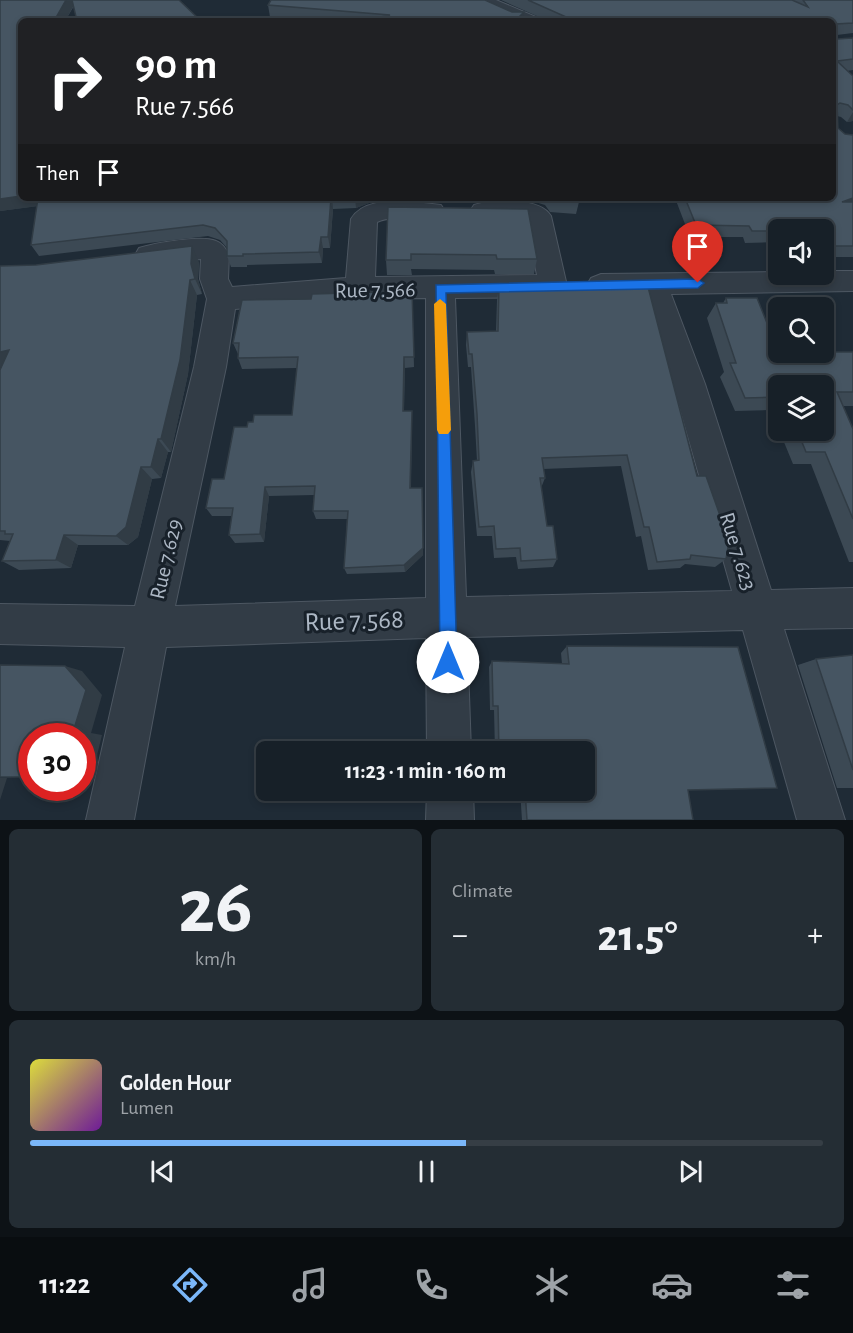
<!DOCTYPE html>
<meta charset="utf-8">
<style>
body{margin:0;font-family:"Alegreya Sans",sans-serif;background:#242d34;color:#f1f3f6;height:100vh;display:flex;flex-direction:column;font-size:22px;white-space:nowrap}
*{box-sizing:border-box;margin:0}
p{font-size:20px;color:#9ea3a8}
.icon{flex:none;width:33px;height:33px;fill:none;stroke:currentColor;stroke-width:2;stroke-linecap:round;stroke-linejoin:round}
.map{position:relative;height:820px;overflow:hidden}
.details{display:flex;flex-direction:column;gap:9px;padding:9px;background:#0d1216;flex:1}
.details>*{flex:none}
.guide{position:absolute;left:18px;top:18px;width:818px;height:183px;border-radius:9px;box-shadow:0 3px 9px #0003,0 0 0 2px #363e45;background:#202124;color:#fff;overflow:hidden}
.buttons{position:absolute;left:768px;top:219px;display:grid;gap:12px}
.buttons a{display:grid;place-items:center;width:66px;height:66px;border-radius:9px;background:#172028;box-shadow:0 3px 9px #0003,0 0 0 2px #363e45;font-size:30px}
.speed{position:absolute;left:18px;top:723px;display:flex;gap:12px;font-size:30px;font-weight:700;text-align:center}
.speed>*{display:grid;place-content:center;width:78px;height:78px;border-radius:50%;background:#172028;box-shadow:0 3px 9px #0003,0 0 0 2px #363e45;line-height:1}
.speed .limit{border:9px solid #d22;background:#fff;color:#111}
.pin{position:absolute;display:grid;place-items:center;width:51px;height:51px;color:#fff;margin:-62px -26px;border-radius:50% 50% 50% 0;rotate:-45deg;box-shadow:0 0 6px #0007}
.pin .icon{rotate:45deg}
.me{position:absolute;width:66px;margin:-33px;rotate:0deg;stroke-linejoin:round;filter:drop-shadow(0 0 4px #0008)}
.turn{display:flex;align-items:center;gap:21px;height:126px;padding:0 18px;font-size:27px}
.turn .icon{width:78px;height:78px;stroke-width:2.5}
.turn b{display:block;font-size:42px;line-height:51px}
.then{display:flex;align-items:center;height:57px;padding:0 18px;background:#0003;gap:12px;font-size:22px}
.big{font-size:45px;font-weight:700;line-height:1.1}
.details .widget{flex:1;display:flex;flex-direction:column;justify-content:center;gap:9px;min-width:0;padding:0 21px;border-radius:9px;background:#242d34}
.details .dial{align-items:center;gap:0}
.dial b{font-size:78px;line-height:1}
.song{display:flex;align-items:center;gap:18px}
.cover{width:72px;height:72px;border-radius:9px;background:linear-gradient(135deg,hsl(60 70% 55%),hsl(280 70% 35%))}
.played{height:6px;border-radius:3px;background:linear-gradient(90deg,#7bb7f9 55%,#363e45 55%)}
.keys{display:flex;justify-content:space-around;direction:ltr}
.heat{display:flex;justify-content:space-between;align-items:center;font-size:33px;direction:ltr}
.details .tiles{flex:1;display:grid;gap:9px;grid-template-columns:1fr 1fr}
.widget:last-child{grid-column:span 2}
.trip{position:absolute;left:256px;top:741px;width:339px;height:60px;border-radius:9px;background:#172028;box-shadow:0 3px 9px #0003,0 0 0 2px #363e45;font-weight:700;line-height:60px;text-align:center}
.dock{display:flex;height:96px;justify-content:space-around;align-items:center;background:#090d10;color:#9ea3a8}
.dock .icon{width:42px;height:42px}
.dock .on{color:#7bb7f9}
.dock b{font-size:27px;color:#f1f3f6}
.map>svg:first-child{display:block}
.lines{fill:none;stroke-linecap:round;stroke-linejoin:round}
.minor-casing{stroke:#4d5762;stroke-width:2}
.minor{fill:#323c46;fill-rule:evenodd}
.wall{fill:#3c4954}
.shaded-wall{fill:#313c45}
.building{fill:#465562;stroke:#313c45;stroke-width:1.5}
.route{fill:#1a73e8;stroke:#114b97;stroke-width:1.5}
.slow{fill:#f59e0b}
.labels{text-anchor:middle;stroke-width:6;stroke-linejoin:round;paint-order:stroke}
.street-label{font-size:22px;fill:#acb7c4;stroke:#18212a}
.near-street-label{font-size:27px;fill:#acb7c4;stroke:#18212a}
</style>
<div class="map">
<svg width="853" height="820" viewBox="0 0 853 820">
<rect width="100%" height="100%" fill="#1f2b36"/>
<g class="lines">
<g class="minor-casing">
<path id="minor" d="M471,0h25l40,17 3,4h-27l-39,-17z
M406,201l35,4 4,6 -4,6c-20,6 -44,-4 -64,5l-2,55 162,-2 -11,-54 -43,-1 -9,-3 -4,-6 4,-6c19,-6 66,-8 77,11l16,70 -4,8 -10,3 -98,1 11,299 266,-6 -59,-207 -31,-89 -41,1 -10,-4 -4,-7 4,-7 10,-4 177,-2v2h46v-3h29v20l-182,3 34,90 66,206 82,-2v40l-69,1 61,191h-48l-54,-190 -276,7 4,115h-44l-1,-114 -260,9 -32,173h-48l39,-173 -125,-3v-40l135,2 59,-239 13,-68 -7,-20 1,-20 -52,6 -10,-3 -4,-7 4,-7c16,-5 62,-13 77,-7 6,2 9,7 13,13l-1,25 4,8 114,-9 5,-59c11,-18 36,-18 55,-18zM426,298v300l-251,8 51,-239 9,-58 125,-10z
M427,790h46l1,30h-48z"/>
</g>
<use href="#minor" class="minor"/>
</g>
<path class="wall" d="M0,0l74,6 -9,15h-44v177h558v4l-3,12 -26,-2 -5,-7 -10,-3 -158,-2 -21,8 -23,1 -3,39h-7l-1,15 -75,2v2h-16l-4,-11v-8l-7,-8 -12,-4 -169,20 -8,-11 6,-39 -37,5z
M501,0h352v33l-16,2v4l16,-1v32l-6,1 6,5v45l-6,1 -6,-5 -4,-1 1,12 7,6 8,1v122h-29v-27h-46v12l-33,1 -2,-6h-53l-15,-39h157v-177h-284z
M268,5l255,16h-199l-54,-4z
M388,207l149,52 -3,15h-39l-1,-4 -83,-1 1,6h-25l-1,-15z
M199,262l-1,17 4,15 -5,1 -9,79 -17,78h-3l-7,26 -9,1 -14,58 -10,8h-50l-7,23 -52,2 -17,-9 8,-20 -10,-1v-274z
M499,286l198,190 29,83 -11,8 -30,-3 -5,4 -32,2 -7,-34 -5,1 -15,-71 -78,3 2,9 -4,10 6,38 10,33 -4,8 -35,2 -2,-12 -22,1 -2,-22h-15l-6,-64 2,-11h4l-2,-35 -4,-59h-3l-2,-22 1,-13 29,-1 1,-31z
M412,290l2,77 -9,1 -1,43h8l-1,77 12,67 -18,17 -58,2 -3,-6 3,-49h-31l-3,-8 1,-16 -45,1 -5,46 -29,1 -6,-8 3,-19h-20l-6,-8 18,-29 23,-52 6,-5 39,-7 5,-47 -55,1 -4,-11v-4l-5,-11 78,-44z
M726,298l51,50 40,5 36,-1v54h-10l10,23v133h-4l-38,-98h-18l-14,-34h45l-46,-44v43l-8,-19 -35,1 -15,-34 4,-5 -17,-54 9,-15h7z
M567,646l121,144 5,30h-171l-2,-30h65v-38h-90l-1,-42h-4l-1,-43 3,-6 70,3 -1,-11z
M853,655v133h-16l-39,-123 18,-6z"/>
<path class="shaded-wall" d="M66,0h8l1,3 -10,18h-11z
M524,12l-1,9h-8z
M853,112v9l-6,1z
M21,196v2h21l5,7 -47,6v-12z
M332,198l1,11 -3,39 -2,-11z
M355,198h22v2l-21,8z
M853,198v8l-11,-4z
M321,237l2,11 -1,15 -3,-11z
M192,246l7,16 -1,17 4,15 -7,-15 -4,-15z
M190,280l7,15 -9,79 -17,78 -10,-13z
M9,350l-9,20v-18z
M404,357l1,11 -2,53v-10z
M158,439l10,13 -7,26 -10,-11z
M141,467l11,12 -14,58 -10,8 -12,-9z
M265,487l4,9 -5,46 -4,-8z
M64,535l14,10 -7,23 -15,-8z
M423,548v7l-18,17 -1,-7z
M65,666l17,5 20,24 -11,38 11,2 -12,49h-8v-39l-9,-13z
M0,778h7l-7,22z"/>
<path class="building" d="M0,0h66l-12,21h-33v57l-2,3h2v115l-21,3z
M72,0h107l22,21h-124z
M271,0h214l27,12h12l-9,9h-152l27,-6 -122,-10z
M528,0h264l16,7 -5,-7h50v23l-17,1 1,15 16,-1v21l-16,2 16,15v34l-5,-5 -8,-2 -3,2 1,23 7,6 8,1v63l-11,4h11v44h-29v-16h-46v1h-26l-3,-5 -53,-1 -11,-27h147v-177h-257z
M38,198h293l-3,39h-7l-2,15 -76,2v2h-16v-15l-12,-13 -12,-3 -172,20z
M550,198h29v4l-27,-2z
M388,207l140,2 9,50h-40l-1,-4 -85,-1v6h-25z
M192,246l-1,18 4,15 -5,1 -10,80 -19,79h-3l-7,28h-10l-15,60 -10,9 -52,-1 -8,25 -54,1 11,-27h-8v-3h-5v-161l9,-20 -9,2v-86l36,-1z
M647,283l50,193h9l23,65 -3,18 -35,-4 -1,4 -33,3 -8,-35h-5l-17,-72 -85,3 3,20h-5l7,48h6l4,33 -36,2 -1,-13 -24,1 -2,-23 -15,1 -6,-66 6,-1 -2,-46 -5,-60h-3l-2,-22 31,-1 1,-45z
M384,290h28l2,67h-10l-1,54h9l-2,77h12l1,60 -19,17 -60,3 4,-57h-35l2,-25 -50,1 -5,47 -31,1 4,-27h-27l6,-29h12l10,-52h13l1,-5h5l1,-7h38l6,-58 -60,1 1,-15h-6l9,-43 69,-1 1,-5 72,-2z
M726,298h31l20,50h1v4h75v40h-16l16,37v90l-28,-67h-19l-9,-22h27v-44h-46v11l-33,1 -15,-35h6l-20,-60h11z
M567,646l171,1 39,141 -89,2 5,30h-166l-2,-30h60v-38h-86l-1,-46h-5l-1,-45 77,3z
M853,655v115l-37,-111z
M0,665l65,1 21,24 -13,42 13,1 -4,12v-9h-50v41h-32z"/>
<path class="route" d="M698,279l6,4 -6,5 -252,5 11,369 -2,6 -7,2 -6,-2 -2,-6 -4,-377z"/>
<path class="slow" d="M440,299l6,5 5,126 -3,4h-9l-2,-4 -3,-126z"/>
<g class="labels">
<g class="street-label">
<text transform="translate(375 289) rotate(-1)" y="8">Rue 7.566</text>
<text transform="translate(739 551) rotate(73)" y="8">Rue 7.623</text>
<text transform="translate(165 559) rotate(-77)" y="8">Rue 7.629</text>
</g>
<g class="near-street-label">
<text transform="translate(354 620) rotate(-2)" y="9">Rue 7.568</text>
</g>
</g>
</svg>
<div class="buttons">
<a><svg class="icon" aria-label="sound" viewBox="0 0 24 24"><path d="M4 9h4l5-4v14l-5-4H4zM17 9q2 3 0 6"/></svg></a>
<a><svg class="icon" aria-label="search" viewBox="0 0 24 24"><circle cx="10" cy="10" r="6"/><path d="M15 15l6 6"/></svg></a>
<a><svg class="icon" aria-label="layers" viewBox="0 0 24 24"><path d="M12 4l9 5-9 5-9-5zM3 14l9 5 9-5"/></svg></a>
</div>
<div class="speed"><div class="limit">30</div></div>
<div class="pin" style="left:698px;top:283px;background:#d93025"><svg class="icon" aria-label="arrive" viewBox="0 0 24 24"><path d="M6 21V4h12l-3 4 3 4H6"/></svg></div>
<svg class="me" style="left:448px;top:662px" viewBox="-20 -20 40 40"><circle r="19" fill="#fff"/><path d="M0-13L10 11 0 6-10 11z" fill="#1a73e8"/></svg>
<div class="trip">11:23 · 1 min · 160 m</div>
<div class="guide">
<div class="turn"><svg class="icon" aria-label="right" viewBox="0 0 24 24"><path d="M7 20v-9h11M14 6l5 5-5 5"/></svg><div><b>90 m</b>Rue 7.566</div></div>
<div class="then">Then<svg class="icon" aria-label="arrive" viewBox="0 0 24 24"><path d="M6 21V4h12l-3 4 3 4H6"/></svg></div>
</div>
</div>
<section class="details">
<div class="tiles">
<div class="widget dial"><b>26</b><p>km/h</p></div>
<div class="widget"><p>Climate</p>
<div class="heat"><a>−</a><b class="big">21.5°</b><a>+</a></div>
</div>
<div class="widget">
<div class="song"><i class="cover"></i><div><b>Golden Hour</b><p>Lumen</p></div></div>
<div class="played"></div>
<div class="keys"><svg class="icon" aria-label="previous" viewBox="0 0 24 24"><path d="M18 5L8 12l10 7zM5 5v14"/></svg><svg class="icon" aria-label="pause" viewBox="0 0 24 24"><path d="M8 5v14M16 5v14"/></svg><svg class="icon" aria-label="next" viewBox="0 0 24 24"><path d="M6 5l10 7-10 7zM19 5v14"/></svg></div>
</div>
</div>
</section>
<nav class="dock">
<b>11:22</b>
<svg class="icon on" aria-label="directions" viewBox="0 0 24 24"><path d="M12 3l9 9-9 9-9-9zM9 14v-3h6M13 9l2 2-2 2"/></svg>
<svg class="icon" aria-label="music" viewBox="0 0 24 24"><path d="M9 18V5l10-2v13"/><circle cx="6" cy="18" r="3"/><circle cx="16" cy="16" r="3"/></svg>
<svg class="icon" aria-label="phone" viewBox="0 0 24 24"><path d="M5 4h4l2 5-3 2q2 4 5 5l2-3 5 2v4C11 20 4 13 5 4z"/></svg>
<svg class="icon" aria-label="climate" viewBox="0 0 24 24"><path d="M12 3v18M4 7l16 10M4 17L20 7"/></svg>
<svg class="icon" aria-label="car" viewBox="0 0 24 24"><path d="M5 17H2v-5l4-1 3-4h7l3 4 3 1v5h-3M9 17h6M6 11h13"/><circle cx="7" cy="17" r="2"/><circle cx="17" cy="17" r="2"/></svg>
<svg class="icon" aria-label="filters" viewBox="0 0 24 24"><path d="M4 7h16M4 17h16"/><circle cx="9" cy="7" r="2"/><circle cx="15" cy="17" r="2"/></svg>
</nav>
